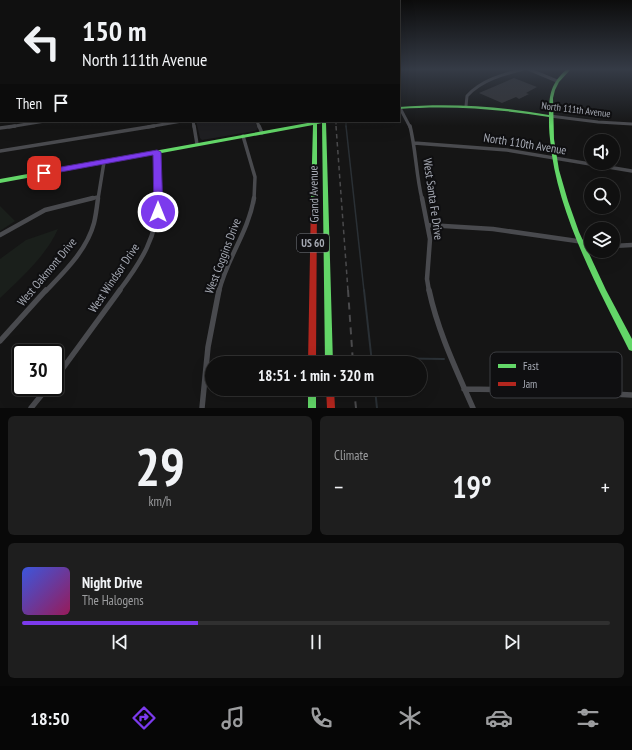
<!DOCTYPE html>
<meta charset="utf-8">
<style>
body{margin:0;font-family:"PT Sans Narrow",sans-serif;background:#1e1e1e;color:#f1f3f6;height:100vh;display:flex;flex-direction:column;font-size:15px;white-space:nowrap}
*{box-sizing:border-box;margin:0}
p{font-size:13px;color:#9c9d9f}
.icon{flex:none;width:22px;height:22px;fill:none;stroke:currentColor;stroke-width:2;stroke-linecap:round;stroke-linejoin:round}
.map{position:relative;height:408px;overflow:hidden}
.sheet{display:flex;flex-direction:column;gap:8px;padding:8px;background:#090909;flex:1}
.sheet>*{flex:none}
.top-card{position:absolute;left:0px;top:0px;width:400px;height:122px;box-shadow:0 4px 16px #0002,0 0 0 1px #303030;background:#101010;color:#f1f3f6;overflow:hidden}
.buttons{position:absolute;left:584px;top:134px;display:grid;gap:8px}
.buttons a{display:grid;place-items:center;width:36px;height:36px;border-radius:50%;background:#101010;box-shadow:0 4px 16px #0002,0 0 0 1px #303030;font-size:20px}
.speed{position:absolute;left:12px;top:344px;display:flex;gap:8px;font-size:20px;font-weight:700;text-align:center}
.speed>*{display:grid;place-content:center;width:52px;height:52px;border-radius:50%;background:#101010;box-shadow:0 4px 16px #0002,0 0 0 1px #303030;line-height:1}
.speed .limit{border:2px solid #111;border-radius:6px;background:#fff;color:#111}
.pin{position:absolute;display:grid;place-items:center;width:34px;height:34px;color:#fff;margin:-17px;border-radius:8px;box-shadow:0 2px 6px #0006}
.me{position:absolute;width:44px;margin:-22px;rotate:0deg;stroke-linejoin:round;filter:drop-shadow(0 0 3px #0008)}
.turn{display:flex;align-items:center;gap:14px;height:84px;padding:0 16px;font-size:18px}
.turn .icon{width:52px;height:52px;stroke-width:2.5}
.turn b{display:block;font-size:28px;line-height:34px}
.then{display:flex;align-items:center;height:38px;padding:0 16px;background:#0003;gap:8px;font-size:15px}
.big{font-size:30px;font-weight:700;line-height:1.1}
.sheet .tile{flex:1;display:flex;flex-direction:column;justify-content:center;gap:6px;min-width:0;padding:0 14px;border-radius:6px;background:#1e1e1e}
.sheet .dial{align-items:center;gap:0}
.dial b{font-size:52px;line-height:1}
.song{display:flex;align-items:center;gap:12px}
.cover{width:48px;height:48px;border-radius:6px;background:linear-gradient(135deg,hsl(230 70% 55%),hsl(330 70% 35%))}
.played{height:4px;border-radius:2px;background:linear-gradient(90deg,#7c3aed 30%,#303030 30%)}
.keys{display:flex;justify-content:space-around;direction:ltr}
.heat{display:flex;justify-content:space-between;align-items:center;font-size:22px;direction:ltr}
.sheet .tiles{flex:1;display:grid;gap:8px;grid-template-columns:1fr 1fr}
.tile:last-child{grid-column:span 2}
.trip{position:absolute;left:205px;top:356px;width:222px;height:40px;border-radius:20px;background:#101010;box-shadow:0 4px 16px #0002,0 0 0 1px #303030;font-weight:700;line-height:40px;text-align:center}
.tabs{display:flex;height:64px;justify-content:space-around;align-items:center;background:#060606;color:#9c9d9f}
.tabs .icon{width:28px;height:28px}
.tabs .active{color:#7c3aed}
.tabs b{font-size:18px;color:#f1f3f6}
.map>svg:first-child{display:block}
.built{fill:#1f1f22}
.green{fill:#1a1f1b}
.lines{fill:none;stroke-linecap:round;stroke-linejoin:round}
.stream-far2{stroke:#2a3035;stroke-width:1}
.stream-far1{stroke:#2a3035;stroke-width:1.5}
.stream{stroke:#2a3035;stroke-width:2}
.building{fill:#333335}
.street-far3{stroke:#494a4e;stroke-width:3}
.street-far2{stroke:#494a4e;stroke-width:3.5}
.street-far1{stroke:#494a4e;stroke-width:4.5}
.street{stroke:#494a4e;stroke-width:5.5}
.fast{fill:#63d668;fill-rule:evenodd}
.jam{fill:#b3261e;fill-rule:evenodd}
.rail-far2{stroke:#4a4a4c;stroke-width:1;stroke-dasharray:3.5 3;stroke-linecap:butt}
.rail-far1{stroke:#4a4a4c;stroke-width:1.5;stroke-dasharray:4.5 3.5;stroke-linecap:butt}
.rail{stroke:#4a4a4c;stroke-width:2;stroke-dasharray:7 5.5;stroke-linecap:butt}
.route{fill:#7c3aed;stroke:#51269a}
.labels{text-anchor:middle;stroke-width:4;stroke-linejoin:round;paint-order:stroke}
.far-street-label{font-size:10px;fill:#a7abb5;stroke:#0f0f11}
.shield{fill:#0f0f11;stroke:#797c84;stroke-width:1}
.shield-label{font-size:11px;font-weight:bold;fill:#a7abb5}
.street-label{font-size:12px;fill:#a7abb5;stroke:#0f0f11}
.key{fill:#0f0f11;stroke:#3d3e42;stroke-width:1}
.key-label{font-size:11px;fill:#a7abb5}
</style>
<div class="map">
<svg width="632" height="408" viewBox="0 0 632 408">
<rect width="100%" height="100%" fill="#151515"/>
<path class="built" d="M196,121h59l3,8 -3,2 -53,9 -2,-2z"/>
<path class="green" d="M0,206l15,15 -15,10z
M58,229c-12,27 -37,49 -58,69v-39l26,-19z"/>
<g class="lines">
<path class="stream-far2" d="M346,122v5"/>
<path class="stream-far1" d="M346,126l18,165"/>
<path class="stream" d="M364,290l8,73
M372,358l72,1
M375,389l2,19"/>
</g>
<path class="building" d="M514,78l23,9 -11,6 3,1 -10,5 -3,-2 -14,6 -23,-10z"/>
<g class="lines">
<path class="street-far3" d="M528,69l29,12
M399,106l11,21
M466,106l1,-10c14,-16 37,-22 57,-27
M550,116l48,6 34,2
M193,121l1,6
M257,121l2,6
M9,127l36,-6
M148,127l34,-6"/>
<path class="street-far2" d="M194,126l3,18
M259,126l3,7
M410,126c6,24 6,49 12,73
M0,128l15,-2
M243,136l12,41 -1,22
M414,143l93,7 125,21
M0,151l154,-25
M157,152l1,47
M89,199l9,-2
M98,199l6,-37"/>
<path class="street-far1" d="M422,198l8,41 -3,40 2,12
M428,225l65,4 98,14
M0,235l45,-25 48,-12
M613,246l19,-1
M46,291c18,-19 41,-41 48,-68 2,-8 3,-17 4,-25
M119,291c22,-29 39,-55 39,-93
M219,291c8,-33 29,-58 35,-93"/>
<path class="street" d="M429,290c9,42 27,79 44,118
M0,341l46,-51
M55,379l65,-89
M464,389l68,1 100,5
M31,408l17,-21
M202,408l6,-61 11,-57"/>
<path class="fast" d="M567,69h4l-12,13 -4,8 -2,8 1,41 5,31 9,31 11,31 27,58 26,49v12l-3,-1c-32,-64 -73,-139 -79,-211 -1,-8 -1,-15 -1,-22 -50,-8 -99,-12 -150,-8v-2c51,-4 100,-1 150,8 0,-21 2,-32 18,-46z
M313,121h25l-2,1h-10l7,241h-8l-3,-240 -5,1v75l-3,2 -3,-2 2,-74 -313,58v-4l313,-57z
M308,389h8v19h-8z"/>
<path class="jam" d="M314,197l3,2 -1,164h-8l3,-164z
M326,389h8l1,19h-8z"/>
<path class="rail-far2" d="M336,121v6"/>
<path class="rail-far1" d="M336,126l12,165"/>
<path class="rail" d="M348,290l5,73
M354,389l2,19"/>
</g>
<linearGradient id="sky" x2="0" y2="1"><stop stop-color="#0c0c0c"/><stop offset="0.55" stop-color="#353b46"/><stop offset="1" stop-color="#353b46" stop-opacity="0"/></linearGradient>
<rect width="632" height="126" fill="url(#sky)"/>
<path class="route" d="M157,150l4,2 2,60 -5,4 -4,-4 -1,-57 -109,20 -4,-2 4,-3z"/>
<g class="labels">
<g class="far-street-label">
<text transform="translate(576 109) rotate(7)" y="4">North 111th Avenue</text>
</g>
<rect class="shield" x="297" y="234" width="32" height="18" rx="3"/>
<g class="shield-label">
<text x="313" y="247">US 60</text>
</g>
<g class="street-label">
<text transform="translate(525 144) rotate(9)" y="4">North 110th Avenue</text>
<text transform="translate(314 194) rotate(-91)" y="4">Grand Avenue</text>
<text transform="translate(433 199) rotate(82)" y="4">West Santa Fe Drive</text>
<text transform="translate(223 256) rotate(-69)" y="4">West Coggins Drive</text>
<text transform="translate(47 272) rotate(-50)" y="4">West Oakmont Drive</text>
<text transform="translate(114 278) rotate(-56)" y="4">West Windsor Drive</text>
</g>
</g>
<rect x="490" y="352" width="132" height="46" rx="6" class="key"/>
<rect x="498" y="364" width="18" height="4" fill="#63d668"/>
<rect x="498" y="382" width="18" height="4" fill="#b3261e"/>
<g class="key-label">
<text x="523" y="370">Fast</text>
<text x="523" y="388">Jam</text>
</g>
</svg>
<div class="buttons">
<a><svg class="icon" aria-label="sound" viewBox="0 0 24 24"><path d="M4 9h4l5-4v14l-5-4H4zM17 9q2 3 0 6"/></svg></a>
<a><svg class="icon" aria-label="search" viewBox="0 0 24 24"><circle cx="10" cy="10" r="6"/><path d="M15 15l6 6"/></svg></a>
<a><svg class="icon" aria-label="layers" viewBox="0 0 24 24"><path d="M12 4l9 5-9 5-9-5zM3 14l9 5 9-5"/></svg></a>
</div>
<div class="speed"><div class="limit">30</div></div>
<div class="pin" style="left:44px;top:173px;background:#d93025"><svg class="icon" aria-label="arrive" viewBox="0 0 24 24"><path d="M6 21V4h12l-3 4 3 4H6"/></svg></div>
<svg class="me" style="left:158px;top:212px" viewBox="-20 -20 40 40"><circle r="17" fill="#7c3aed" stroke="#fff" stroke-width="3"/><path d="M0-11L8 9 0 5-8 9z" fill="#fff"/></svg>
<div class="trip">18:51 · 1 min · 320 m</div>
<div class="top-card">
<div class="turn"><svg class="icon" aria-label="left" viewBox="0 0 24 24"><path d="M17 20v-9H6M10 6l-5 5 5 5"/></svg><div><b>150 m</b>North 111th Avenue</div></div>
<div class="then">Then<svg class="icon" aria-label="arrive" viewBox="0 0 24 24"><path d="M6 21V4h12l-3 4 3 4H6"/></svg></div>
</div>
</div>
<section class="sheet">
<div class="tiles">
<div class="tile dial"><b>29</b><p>km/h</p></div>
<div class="tile"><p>Climate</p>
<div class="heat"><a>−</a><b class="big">19°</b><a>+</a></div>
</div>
<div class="tile">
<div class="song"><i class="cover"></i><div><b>Night Drive</b><p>The Halogens</p></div></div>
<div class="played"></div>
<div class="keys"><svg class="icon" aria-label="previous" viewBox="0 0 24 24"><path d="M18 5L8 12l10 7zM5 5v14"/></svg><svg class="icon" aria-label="pause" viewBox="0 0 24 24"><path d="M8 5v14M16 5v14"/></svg><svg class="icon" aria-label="next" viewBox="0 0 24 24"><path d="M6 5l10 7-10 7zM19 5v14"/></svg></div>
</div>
</div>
</section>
<nav class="tabs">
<b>18:50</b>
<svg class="icon active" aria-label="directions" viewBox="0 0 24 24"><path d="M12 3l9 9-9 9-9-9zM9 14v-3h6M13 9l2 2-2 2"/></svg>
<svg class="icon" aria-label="music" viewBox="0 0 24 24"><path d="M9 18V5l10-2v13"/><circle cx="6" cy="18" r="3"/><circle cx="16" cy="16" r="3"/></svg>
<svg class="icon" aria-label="phone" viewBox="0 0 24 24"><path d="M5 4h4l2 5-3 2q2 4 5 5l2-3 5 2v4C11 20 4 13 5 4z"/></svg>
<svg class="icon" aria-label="climate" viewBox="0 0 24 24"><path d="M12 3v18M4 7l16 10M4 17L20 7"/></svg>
<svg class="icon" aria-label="car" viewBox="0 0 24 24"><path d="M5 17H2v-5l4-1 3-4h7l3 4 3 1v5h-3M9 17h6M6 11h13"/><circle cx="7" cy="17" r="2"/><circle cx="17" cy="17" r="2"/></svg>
<svg class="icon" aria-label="filters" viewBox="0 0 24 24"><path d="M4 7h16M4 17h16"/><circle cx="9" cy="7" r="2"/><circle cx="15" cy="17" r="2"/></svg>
</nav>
